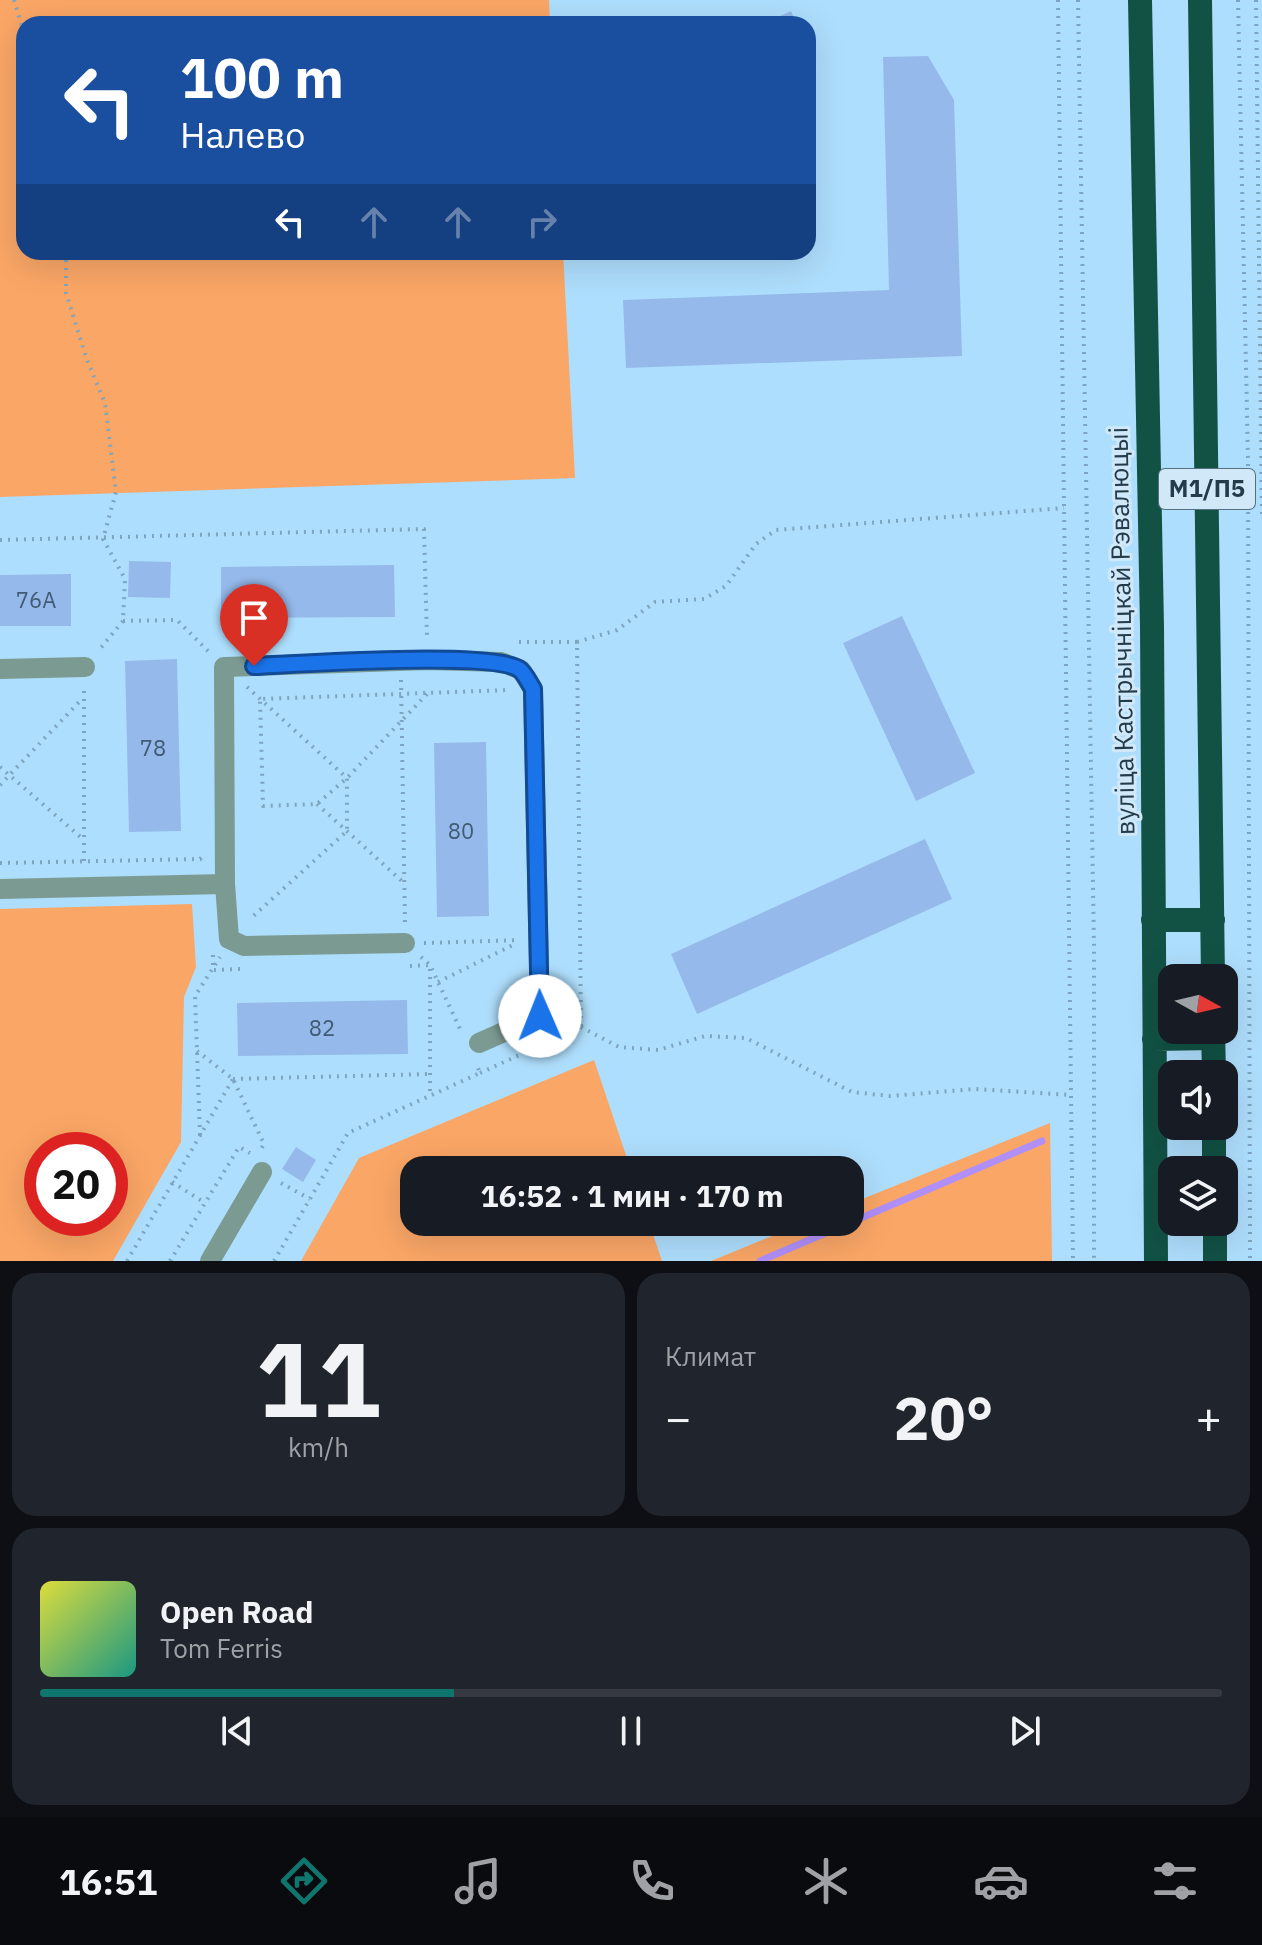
<!DOCTYPE html>
<html lang="ru">
<meta charset="utf-8">
<style>
body{margin:0;font-family:"IBM Plex Sans",sans-serif;background:#20242c;color:#f1f3f6;height:100vh;display:flex;flex-direction:column;font-size:30px;white-space:nowrap}
*{box-sizing:border-box;margin:0}
p{font-size:26px;color:#9ea1a6}
.icon{flex:none;width:44px;height:44px;fill:none;stroke:currentColor;stroke-width:2;stroke-linecap:round;stroke-linejoin:round}
.map{position:relative;height:1261px;overflow:hidden}
.details{display:flex;flex-direction:column;gap:12px;padding:12px;background:#0d0f14;flex:1}
.details>*{flex:none}
.top-card{position:absolute;left:16px;top:16px;width:800px;height:244px;border-radius:24px;box-shadow:0 8px 32px #0002;background:#1a4fa0;color:#fff;overflow:hidden}
.needle{width:52px;rotate:98deg}
.controls{position:absolute;left:1158px;top:964px;display:grid;gap:16px}
.controls a{display:grid;place-items:center;width:80px;height:80px;border-radius:16px;background:#171b24;box-shadow:0 8px 32px #0002;font-size:40px}
.speed{position:absolute;left:24px;top:1132px;display:flex;gap:16px;font-size:40px;font-weight:700;text-align:center}
.speed>*{display:grid;place-content:center;width:104px;height:104px;border-radius:50%;background:#171b24;box-shadow:0 8px 32px #0002;line-height:1}
.speed .limit{border:12px solid #d22;background:#fff;color:#111}
.pin{position:absolute;display:grid;place-items:center;width:68px;height:68px;color:#fff;margin:-82px -34px;border-radius:50% 50% 50% 0;rotate:-45deg;box-shadow:0 0 8px #0007}
.pin .icon{rotate:45deg}
.me{position:absolute;width:88px;margin:-44px;rotate:359deg;stroke-linejoin:round;filter:drop-shadow(0 0 6px #0008)}
.turn{display:flex;align-items:center;gap:28px;height:168px;padding:0 32px;font-size:36px}
.turn .icon{width:104px;height:104px;stroke-width:2.5}
.turn b{display:block;font-size:56px;line-height:68px}
.lanes{display:flex;align-items:center;height:76px;padding:0 32px;background:#0003;justify-content:center;gap:40px;direction:ltr}
.lanes .off{opacity:.35}
.big{font-size:60px;font-weight:700;line-height:1.1}
.details .tile{flex:1;display:flex;flex-direction:column;justify-content:center;gap:12px;min-width:0;padding:0 28px;border-radius:24px;background:#20242c}
.details .dial{align-items:center;gap:0}
.dial b{font-size:104px;line-height:1}
.song{display:flex;align-items:center;gap:24px}
.cover{width:96px;height:96px;border-radius:12px;background:linear-gradient(135deg,hsl(60 70% 55%),hsl(170 70% 35%))}
.played{height:8px;border-radius:4px;background:linear-gradient(90deg,#0f766e 35%,#363941 35%)}
.keys{display:flex;justify-content:space-around;direction:ltr}
.heat{display:flex;justify-content:space-between;align-items:center;font-size:44px;direction:ltr}
.details .tiles{flex:1;display:grid;gap:12px;grid-template-columns:1fr 1fr}
.tile:last-child{grid-column:span 2}
.trip{position:absolute;left:400px;top:1156px;width:464px;height:80px;border-radius:24px;background:#171b24;box-shadow:0 8px 32px #0002;font-weight:700;line-height:80px;text-align:center}
.tabs{display:flex;height:128px;justify-content:space-around;align-items:center;background:#090b0e;color:#9ea1a6}
.tabs .icon{width:56px;height:56px}
.tabs .selected{color:#0f766e}
.tabs b{font-size:36px;color:#f1f3f6}
.map>svg:first-child{display:block}
.green{fill:#faa666;fill-rule:evenodd}
.lines{fill:none;stroke-linecap:round;stroke-linejoin:round}
.stream{stroke:#b08ff8;stroke-width:7}
.building{fill:#95b9eb}
.path{stroke:#7da5bf;stroke-width:4;stroke-dasharray:2 6;stroke-linecap:butt}
.minor{stroke:#7b9a92;stroke-width:20}
.highway{stroke:#125245;stroke-width:24}
.route-casing{stroke:#114b97;stroke-width:20}
.route{stroke:#1a73e8;stroke-width:14}
.labels{text-anchor:middle;stroke-width:6;stroke-linejoin:round;paint-order:stroke}
.number-label{font-size:22px;fill:#405b73}
.shield{fill:#d0e8f7;stroke:#57707f;stroke-width:2}
.shield-label{font-size:24px;font-weight:bold;fill:#233c4b}
.street-label{font-size:26px;fill:#233c4b;stroke:#d0e8f7}
</style>
<div class="map">
<svg width="1262" height="1261" viewBox="0 0 1262 1261">
<rect width="100%" height="100%" fill="#aedefd"/>
<path class="green" d="M0,0h549l1,24h-526v228h539l12,226 -575,19z
M192,904l4,63 -12,30 -3,145 -68,119h-113v-352zM110,1150v68h-68v-68z
M594,1060l37,110h-217v52h235l13,39h-361l58,-103z
M1050,1123l2,138h-341l95,-39h44v-18z"/>
<g class="lines">
<path class="stream" d="M760,1261l282,-120"/>
</g>
<path class="building" d="M791,11l6,13h-34z
M928,56l26,44 8,256 -336,12 -3,-68 266,-10 -6,-233z
M129,561l42,1 -1,36 -42,-1z
M394,565l1,52 -174,1v-51z
M71,574v52h-71v-51z
M902,616l73,157 -59,28 -73,-158z
M177,659l4,172 -52,1 -4,-171z
M486,742l3,174 -52,1 -3,-174z
M925,839l27,60 -255,115 -26,-60z
M407,1000l1,54 -170,2 -1,-53z
M296,1147l20,13 -13,22 -21,-13z"/>
<g class="lines">
<path class="path" d="M14,0l10,33
M1058,0l15,1261
M1078,0l16,945v316
M1238,0l10,458 2,803
M1256,0l6,520
M66,252v41l21,67 18,43 11,89 -13,47 22,40 -2,42 -24,29
M0,540l424,-11 3,110
M123,621l54,-1 31,31
M577,642l40,-12 38,-28 49,-3 22,-13 30,-42 20,-14 288,-22
M401,680l4,243
M247,687l100,91v53l-97,88
M427,694l-80,84 -30,26 -54,2 -3,-107 248,-9
M0,767l84,73
M0,785l82,-86
M317,804l87,79
M84,861v-171
M0,863l200,-4 4,-4
M424,943l95,-3
M213,955v15l28,-1
M421,957l9,8 32,68
M410,966l20,-1v130
M438,982l79,-39
M581,1027l38,20 39,3 47,-14 41,2 106,54 38,4 85,-7 97,6
M197,1051l36,28 31,65 -4,7
M480,1073l101,-46 -4,-385h-64
M233,1079l196,-5
M200,1135l-5,-139 25,-39
M172,1182l33,21
M281,1183l29,16
M127,1261l106,-182
M170,1261l69,-114 11,6
M274,1261l74,-128 132,-60 -4,-10"/>
<path class="minor" d="M0,669l85,-2
M225,884l-1,-217 203,-7 74,2 20,8 12,19 7,327 -61,27
M0,889l225,-5 4,55 15,7 161,-3
M210,1261l52,-89"/>
<path class="highway" d="M1140,0l12,627 4,634
M1200,0l13,978
M1153,920h60
M1213,1030l1,44
M1154,1039l59,-1
M1214,1126v44
M1215,1222v39"/>
</g>
<g class="lines">
<g class="route-casing">
<path id="route" d="M254,666c43,-2 238,-15 265,3 6,4 10,14 14,20l7,327"/>
</g>
<use href="#route" class="route"/>
</g>
<g class="labels">
<g class="number-label">
<text x="36" y="608">76А</text>
<text x="153" y="756">78</text>
<text x="461" y="839">80</text>
<text x="322" y="1036">82</text>
</g>
<rect class="shield" x="1159" y="469" width="96" height="40" rx="6"/>
<g class="shield-label">
<text x="1207" y="497">М1/П5</text>
</g>
<g class="street-label">
<text transform="translate(1122 631) rotate(-91)" y="9">вуліца Кастрычніцкай Рэвалюцыі</text>
</g>
</g>
</svg>
<div class="controls">
<a><svg class="needle" viewBox="-14 -14 28 28"><path d="M0-13l5 13h-10z" fill="#e53935"/><path d="M0 13l5-13h-10z" fill="#9ea1a6"/></svg></a>
<a><svg class="icon" aria-label="sound" viewBox="0 0 24 24"><path d="M4 9h4l5-4v14l-5-4H4zM17 9q2 3 0 6"/></svg></a>
<a><svg class="icon" aria-label="layers" viewBox="0 0 24 24"><path d="M12 4l9 5-9 5-9-5zM3 14l9 5 9-5"/></svg></a>
</div>
<div class="speed"><div class="limit">20</div></div>
<div class="pin" style="left:254px;top:666px;background:#d93025"><svg class="icon" aria-label="arrive" viewBox="0 0 24 24"><path d="M6 21V4h12l-3 4 3 4H6"/></svg></div>
<svg class="me" style="left:540px;top:1016px" viewBox="-20 -20 40 40"><circle r="19" fill="#fff"/><path d="M0-13L10 11 0 6-10 11z" fill="#1a73e8"/></svg>
<div class="trip">16:52 · 1 мин · 170 m</div>
<div class="top-card">
<div class="turn"><svg class="icon" aria-label="left" viewBox="0 0 24 24"><path d="M17 20v-9H6M10 6l-5 5 5 5"/></svg><div><b>100 m</b>Налево</div></div>
<div class="lanes"><svg class="icon" aria-label="left" viewBox="0 0 24 24"><path d="M17 20v-9H6M10 6l-5 5 5 5"/></svg><svg class="icon off" aria-label="ahead" viewBox="0 0 24 24"><path d="M12 20V5M6 11l6-6 6 6"/></svg><svg class="icon off" aria-label="ahead" viewBox="0 0 24 24"><path d="M12 20V5M6 11l6-6 6 6"/></svg><svg class="icon off" aria-label="right" viewBox="0 0 24 24"><path d="M7 20v-9h11M14 6l5 5-5 5"/></svg></div>
</div>
</div>
<section class="details">
<div class="tiles">
<div class="tile dial"><b>11</b><p>km/h</p></div>
<div class="tile"><p>Климат</p>
<div class="heat"><a>−</a><b class="big">20°</b><a>+</a></div>
</div>
<div class="tile">
<div class="song"><i class="cover"></i><div><b>Open Road</b><p>Tom Ferris</p></div></div>
<div class="played"></div>
<div class="keys"><svg class="icon" aria-label="previous" viewBox="0 0 24 24"><path d="M18 5L8 12l10 7zM5 5v14"/></svg><svg class="icon" aria-label="pause" viewBox="0 0 24 24"><path d="M8 5v14M16 5v14"/></svg><svg class="icon" aria-label="next" viewBox="0 0 24 24"><path d="M6 5l10 7-10 7zM19 5v14"/></svg></div>
</div>
</div>
</section>
<nav class="tabs">
<b>16:51</b>
<svg class="icon selected" aria-label="directions" viewBox="0 0 24 24"><path d="M12 3l9 9-9 9-9-9zM9 14v-3h6M13 9l2 2-2 2"/></svg>
<svg class="icon" aria-label="music" viewBox="0 0 24 24"><path d="M9 18V5l10-2v13"/><circle cx="6" cy="18" r="3"/><circle cx="16" cy="16" r="3"/></svg>
<svg class="icon" aria-label="phone" viewBox="0 0 24 24"><path d="M5 4h4l2 5-3 2q2 4 5 5l2-3 5 2v4C11 20 4 13 5 4z"/></svg>
<svg class="icon" aria-label="climate" viewBox="0 0 24 24"><path d="M12 3v18M4 7l16 10M4 17L20 7"/></svg>
<svg class="icon" aria-label="car" viewBox="0 0 24 24"><path d="M5 17H2v-5l4-1 3-4h7l3 4 3 1v5h-3M9 17h6M6 11h13"/><circle cx="7" cy="17" r="2"/><circle cx="17" cy="17" r="2"/></svg>
<svg class="icon" aria-label="filters" viewBox="0 0 24 24"><path d="M4 7h16M4 17h16"/><circle cx="9" cy="7" r="2"/><circle cx="15" cy="17" r="2"/></svg>
</nav>
